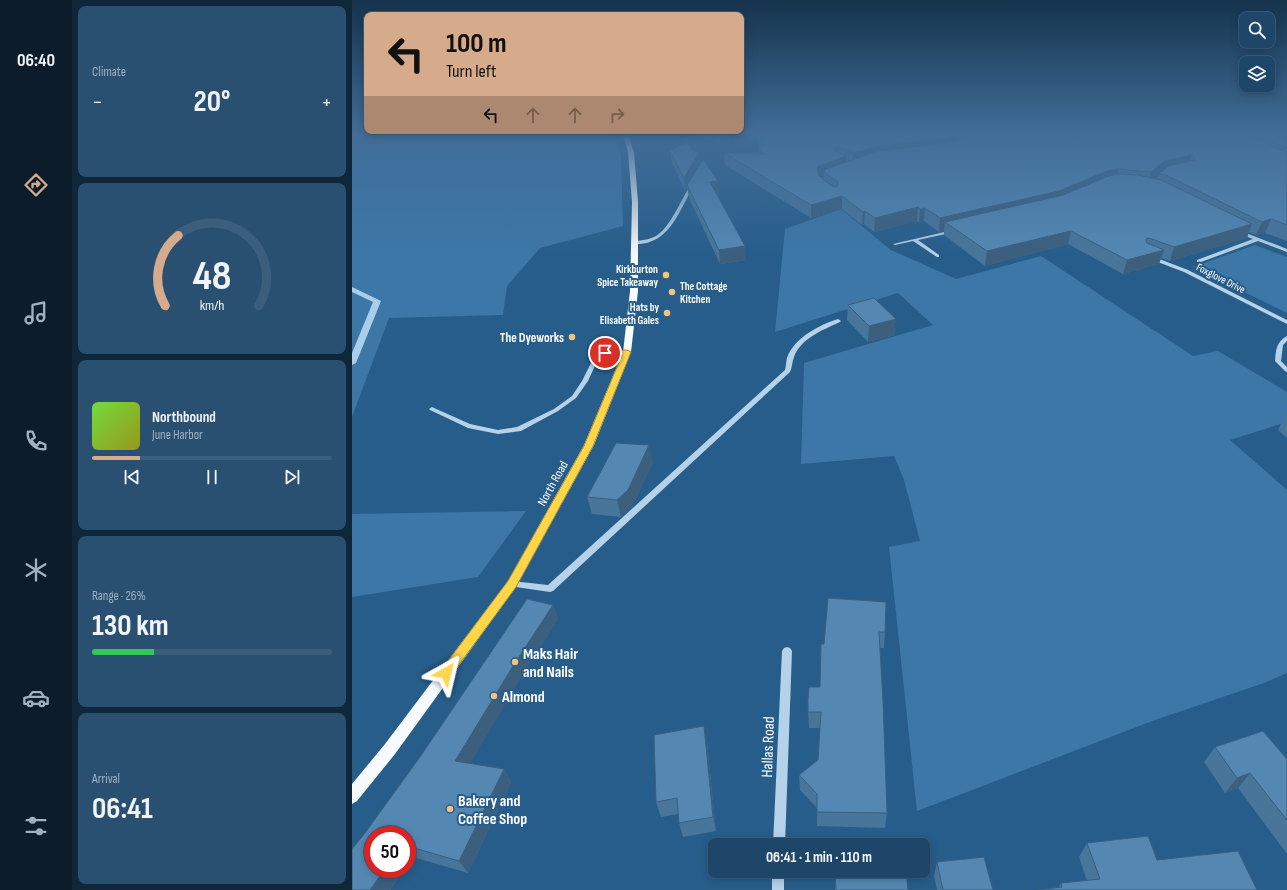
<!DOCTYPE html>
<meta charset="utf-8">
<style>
body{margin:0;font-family:"Sofia Sans Condensed",sans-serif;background:#2a5071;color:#f1f3f6;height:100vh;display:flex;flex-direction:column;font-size:15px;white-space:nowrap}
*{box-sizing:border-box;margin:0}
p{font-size:13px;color:#a0b1c0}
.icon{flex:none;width:22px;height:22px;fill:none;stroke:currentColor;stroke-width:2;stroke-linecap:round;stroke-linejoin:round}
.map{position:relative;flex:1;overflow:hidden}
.panel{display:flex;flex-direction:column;gap:6px;padding:6px;background:#102639;width:280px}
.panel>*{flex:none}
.top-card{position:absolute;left:12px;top:12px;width:380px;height:122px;border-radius:8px;box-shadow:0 2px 10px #0003,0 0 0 1px #3b5e7c;background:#d6ab8b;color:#111;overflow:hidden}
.controls{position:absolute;left:887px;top:12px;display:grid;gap:8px}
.controls a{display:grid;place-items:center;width:36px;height:36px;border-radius:8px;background:#1d4668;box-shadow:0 2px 10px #0003,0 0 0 1px #3b5e7c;font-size:20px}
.speed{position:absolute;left:12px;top:826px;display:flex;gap:8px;font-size:20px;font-weight:700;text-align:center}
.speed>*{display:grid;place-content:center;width:52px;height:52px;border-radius:50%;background:#1d4668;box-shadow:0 2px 10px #0003,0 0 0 1px #3b5e7c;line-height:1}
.speed .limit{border:6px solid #d22;background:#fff;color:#111}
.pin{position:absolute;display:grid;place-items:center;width:34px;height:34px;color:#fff;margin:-17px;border:2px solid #fff;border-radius:50%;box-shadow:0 1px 4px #0007}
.me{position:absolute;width:44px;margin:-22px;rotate:37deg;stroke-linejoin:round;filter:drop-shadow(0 0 3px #0008)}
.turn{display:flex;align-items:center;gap:14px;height:84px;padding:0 16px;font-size:18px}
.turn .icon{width:52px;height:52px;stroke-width:2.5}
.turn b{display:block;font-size:28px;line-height:34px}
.lanes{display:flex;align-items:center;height:38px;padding:0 16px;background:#0003;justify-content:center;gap:20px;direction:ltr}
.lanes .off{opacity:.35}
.big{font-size:30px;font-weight:700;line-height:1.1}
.panel .widget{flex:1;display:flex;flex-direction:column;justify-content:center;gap:6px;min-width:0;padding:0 14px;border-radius:8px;background:#2a5071}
.panel .dial{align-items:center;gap:0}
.dial svg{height:104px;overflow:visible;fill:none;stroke:#3b5e7c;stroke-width:7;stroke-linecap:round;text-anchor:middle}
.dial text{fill:#f1f3f6;stroke:none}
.song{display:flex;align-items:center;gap:12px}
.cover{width:48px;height:48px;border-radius:6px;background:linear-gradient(135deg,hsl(100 70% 55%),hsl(60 70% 35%))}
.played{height:4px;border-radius:2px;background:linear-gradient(90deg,#d6ab8b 20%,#3b5e7c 20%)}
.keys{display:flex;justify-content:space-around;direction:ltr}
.heat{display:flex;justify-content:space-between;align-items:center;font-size:22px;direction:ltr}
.charge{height:6px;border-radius:3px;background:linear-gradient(90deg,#34c759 26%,#3b5e7c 0)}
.trip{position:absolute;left:356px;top:838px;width:222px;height:40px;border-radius:8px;background:#1d4668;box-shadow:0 2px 10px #0003,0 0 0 1px #3b5e7c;font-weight:700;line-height:40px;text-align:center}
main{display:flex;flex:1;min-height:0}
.menu{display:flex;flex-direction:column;width:72px;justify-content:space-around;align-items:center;background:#0c1c2a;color:#a0b1c0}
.menu .icon{width:28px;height:28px}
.menu .current{color:#d6ab8b}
.menu b{font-size:18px;color:#f1f3f6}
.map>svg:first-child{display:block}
.green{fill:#3c77a7}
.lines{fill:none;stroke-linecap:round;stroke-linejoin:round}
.stream{fill:#aaceea;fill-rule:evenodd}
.minor{fill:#b5d2e9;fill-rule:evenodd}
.major{fill:#f8fbfe;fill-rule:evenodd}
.wall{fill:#48759a}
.shaded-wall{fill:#3b5f7d}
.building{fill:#5488b3;stroke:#3b5f7d}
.route{fill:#ffd54a;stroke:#a68a30}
.poi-dot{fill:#f2c37b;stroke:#275d8a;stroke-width:1.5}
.labels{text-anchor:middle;stroke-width:4;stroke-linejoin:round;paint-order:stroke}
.far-poi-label{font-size:11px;font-weight:bold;fill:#fff;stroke:#275d8a;text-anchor:end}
.far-street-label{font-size:11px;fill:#fff;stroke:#275d8a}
.poi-label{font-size:13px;font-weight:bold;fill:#fff;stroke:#275d8a;text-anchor:end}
.street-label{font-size:13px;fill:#fff;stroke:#275d8a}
.near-poi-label{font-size:16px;font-weight:bold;fill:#fff;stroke:#275d8a;text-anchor:start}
.near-street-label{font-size:16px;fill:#fff;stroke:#275d8a}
</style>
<main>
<nav class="menu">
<b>06:40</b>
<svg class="icon current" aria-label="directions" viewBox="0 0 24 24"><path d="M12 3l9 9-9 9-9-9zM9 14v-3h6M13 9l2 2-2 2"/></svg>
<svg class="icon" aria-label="music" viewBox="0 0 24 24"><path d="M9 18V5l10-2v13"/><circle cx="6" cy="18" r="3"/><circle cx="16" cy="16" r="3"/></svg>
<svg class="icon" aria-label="phone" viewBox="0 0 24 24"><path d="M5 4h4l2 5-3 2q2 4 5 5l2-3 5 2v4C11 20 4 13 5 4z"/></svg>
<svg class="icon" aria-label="climate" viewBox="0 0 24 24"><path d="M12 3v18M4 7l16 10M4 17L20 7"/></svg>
<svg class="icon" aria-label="car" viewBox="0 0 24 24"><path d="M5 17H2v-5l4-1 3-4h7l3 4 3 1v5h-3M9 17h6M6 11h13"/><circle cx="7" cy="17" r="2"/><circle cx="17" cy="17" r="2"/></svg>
<svg class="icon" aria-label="filters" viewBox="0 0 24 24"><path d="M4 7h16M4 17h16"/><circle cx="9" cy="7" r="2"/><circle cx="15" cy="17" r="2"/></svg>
</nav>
<section class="panel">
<div class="widget"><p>Climate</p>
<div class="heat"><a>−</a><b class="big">20°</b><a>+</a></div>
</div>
<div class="widget dial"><svg viewBox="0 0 100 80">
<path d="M14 69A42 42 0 1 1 86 69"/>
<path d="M14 69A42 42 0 0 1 24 15" stroke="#d6ab8b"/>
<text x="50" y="56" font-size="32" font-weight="700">48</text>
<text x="50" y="72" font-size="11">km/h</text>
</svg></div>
<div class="widget">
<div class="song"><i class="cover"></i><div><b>Northbound</b><p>June Harbor</p></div></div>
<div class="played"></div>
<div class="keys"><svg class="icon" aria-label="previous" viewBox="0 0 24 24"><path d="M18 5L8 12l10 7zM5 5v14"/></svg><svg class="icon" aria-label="pause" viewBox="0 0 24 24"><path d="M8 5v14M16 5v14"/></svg><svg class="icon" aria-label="next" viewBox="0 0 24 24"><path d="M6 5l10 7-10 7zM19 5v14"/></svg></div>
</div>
<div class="widget"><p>Range · 26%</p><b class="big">130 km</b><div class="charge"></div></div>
<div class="widget"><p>Arrival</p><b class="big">06:41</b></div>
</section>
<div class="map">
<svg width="935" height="890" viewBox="0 0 935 890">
<rect width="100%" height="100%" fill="#275d8a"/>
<path class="green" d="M0,132h261l8,23 2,71 -83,22 -33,38 -4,29 -114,3 -37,99z
M298,132h79h-2l5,9 -8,3h-6l-25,-10 -23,2z
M489,209l50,41 65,29 85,-23 152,100 25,-5 69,41v30l-57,18 57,50v183l-23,10 -109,37 -238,91 -28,-264 31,-6 -16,-61 -10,-24 -93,8 3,-101 129,-38 -35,-32 -123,39 10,-103z
M903,245l32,12v56l-94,-46z
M174,511l-48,66 -126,20v-83z"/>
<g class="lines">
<path class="stream" d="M0,287l29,14 -25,62 -4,2v-12l21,-51 -21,-10z"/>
<path class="minor" d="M339,184l3,1c-15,26 -25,62 -62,59v-2c9,-2 17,-2 24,-6 14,-8 26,-38 35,-52z
M601,230l2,1v1l-37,8 21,15v2h-2l-24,-16 -18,4 -2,-1z
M885,231h4l46,18v3l-29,-11 -57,21h-4v-2l56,-21 -16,-6z
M798,257h4l34,13 99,50v4l-103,-52 -34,-13z
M486,319l3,2 -1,1c-17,8 -39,16 -46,35 -2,5 -2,11 -4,15l-237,219 -3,1 -41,-6 -1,-2 1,-2 3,-1 36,4 237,-215c1,-4 1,-8 2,-12 7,-20 32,-33 51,-39z
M935,336v5l-4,4 -2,16 6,6v5l-2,-1 -10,-10c1,-11 1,-19 12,-25z
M275,350l2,1 1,1 -1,1 -23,2 -7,2 -11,24 -12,17 -18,13 -37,20 -23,3 -30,-6 -38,-18 -1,-1 3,-2 2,1 36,16 28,6 19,-3 37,-18 18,-13 10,-15 13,-26 10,-4z
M435,647l3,1 2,3 -7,194h-12l9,-194 2,-3z
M420,871h12v19h-12z"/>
<path class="major" d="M270,132h5l7,20 4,50v89l-7,61 -37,93 -78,142 -121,167 -38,47 -5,3v-20l33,-40 123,-163 76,-136 39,-93 7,-61 2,-89 -4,-50z"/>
</g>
<path class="wall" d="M403,132h532v109l-22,-8 -9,2 -7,-3 -2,6 -77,23 -9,-3 -2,6 -36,10 -55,-30 -83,22 -41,-31v-5l-5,2 -15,-11 -5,1 -2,-1 -43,11 -10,-8 -2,1 -20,-16 -31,9 -86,-53 -1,-12 35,1v-8h1l-5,-12z
M318,151h23l6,2 1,10 19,31h-2l29,66 -26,4 -31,-66 -2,-11 -2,4 -13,-28z
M496,305l47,30 -27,7 -21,-22z
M934,414h1v24l-9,-8z
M301,462l-21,45 -11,10 -29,-3 -5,-17z
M476,598l57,34 -1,16h-4l7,165 -2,15 -68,-2v-18l-17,-18 -1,-15 19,-15 2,-32h-11l-1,-16 12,-25z
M175,599l26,6 5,14 -39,61 -49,83 34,6 7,13 -43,91 -55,-16 -6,9v-31h-34v34h32l-15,21h-38v-41l13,-16 55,-76z
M355,742l9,89 -33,6 -4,-14 -1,-9 -17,3 -5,-15z
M863,747l72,12v95l-49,-66 -13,5 -21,-31z
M735,843l70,17 100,30 -198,-3 2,-4 26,-2 -8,-24z
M585,862l56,28h-56l-3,-14z
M483,871l73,19h-73z"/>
<path class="shaded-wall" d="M608,132h24l-39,18 -92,15v-12l22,-6z
M482,147h4v12h-4z
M347,153l2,12 -14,20v2l-2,4 -1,-13z
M840,155l-4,13 -29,6 -1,2 -10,8 3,-12 14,-11z
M494,156v12l-22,2v7l-6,2 -1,-12z
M767,169l-3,13 -59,22 -112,18 -1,8 -5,2 1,-14 167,-47z
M366,181l1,13 -8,1 -1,-13z
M490,196v13l-31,9v-13z
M566,207l-1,14 -43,11 1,-14z
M573,208l-1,13 -5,1 1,-13z
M513,211l-1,13 -2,1 1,-13z
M919,219l-6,14 -9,2 6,-13z
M900,224l-5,14 -77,23 4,-14z
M719,231l-3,13 -83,22 2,-15z
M393,246l1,14 -26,4 -1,-14z
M812,250l-5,14 -36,10 4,-14z
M544,319l-1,16 -27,7 1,-16z
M297,445l4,17 -21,45 -11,10 -4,-17z
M201,605l5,14 -39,61 -55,94 -9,-13 58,-95z
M352,726l3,16 9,89 -3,-14z
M152,769l7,13 -43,91 -9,-12z
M898,773l-12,15 -13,5 12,-15z
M55,849l6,8 -6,9z
M33,869h20l-15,21h-20z"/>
<path class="building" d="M406,132h202l-14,6 -71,9 -22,6 -15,-6h-4l1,4 11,5 -29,11 2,9 13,10 5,1 1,-5 -13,-9 -1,-3 53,-19 72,-8 15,-6 10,-5h86l10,5h9l1,-2 -8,-3h166l49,20v73l-16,-6 -9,3 -96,-47 -7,-1 9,-8 26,-6 1,-2 -3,-3 -27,6 -14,11 -32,-3 -12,2 -48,20 -119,27 -15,-10 -5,1 -2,-2 -43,11 -10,-7 -2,1 -21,-16 -31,9 -87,-52 39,1 -4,-8h5z
M897,132h38v16z
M335,142l6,9 5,1 1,1 -15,25 -14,-27z
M351,159l15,22 -8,1 35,64 -26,4 -32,-65z
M767,174l19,1 23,5 91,44 -78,23 -22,-8 -5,-1 -1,2 1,3 17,7 -37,10 -56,-29 -84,20 -42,-29 118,-27 46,-19z
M522,298l22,21 -27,7 -21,-21z
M264,443l33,2 -21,45 -11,10 -30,-3z
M476,598l58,4 -1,30h-6l4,69 4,112 -70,-1v-18l-18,-19 19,-15 3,-48h-13v-13l1,-12h11l1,-43h3z
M175,599l26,6 -40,61 -58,95 49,8 -45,92 -52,-15v-11h-34v34h12l-15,21h-18v-41l13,-16 55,-76z
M352,726l9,91 -34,6 -2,-25 -21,4 -2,-67z
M911,731l24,28v61l-37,-47 -13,5 -22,-31z
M796,836l9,24 81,-9 19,39h-220l25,-3 -1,-4 39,-4 -13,-36z
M632,857l9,33h-50l-6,-28z
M483,871h71l2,19h-72z"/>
<linearGradient id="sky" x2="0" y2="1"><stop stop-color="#15334c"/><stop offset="0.52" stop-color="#416d98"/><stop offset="1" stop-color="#416d98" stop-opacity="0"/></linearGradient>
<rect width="935" height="256" fill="url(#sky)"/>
<path class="route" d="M275,350l4,2 -38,94 -77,141 -66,90 -4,1 -4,-1 -2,-4 2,-4 66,-88 76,-135 38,-91 -17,1 -4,-3 4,-2z"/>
<g class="poi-dot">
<circle cx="314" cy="275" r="4"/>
<circle cx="320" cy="292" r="4"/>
<circle cx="315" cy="313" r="4"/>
<circle cx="220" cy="337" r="4"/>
<circle cx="163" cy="662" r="4"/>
<circle cx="142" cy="696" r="4"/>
<circle cx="98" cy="809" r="4"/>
</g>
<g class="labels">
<g class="far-poi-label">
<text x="306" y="273">Kirkburton<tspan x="306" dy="13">Spice Takeaway</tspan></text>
<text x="328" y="290" text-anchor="start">The Cottage<tspan x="328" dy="13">Kitchen</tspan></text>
<text x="307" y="311">Hats by<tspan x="307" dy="13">Elisabeth Gales</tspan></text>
</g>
<g class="far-street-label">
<text transform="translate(869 278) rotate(27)" y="4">Foxglove Drive</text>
</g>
<g class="poi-label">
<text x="212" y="342">The Dyeworks</text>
</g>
<g class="street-label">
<text transform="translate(200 483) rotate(-61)" y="5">North Road</text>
</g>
<g class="near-poi-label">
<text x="171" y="659">Maks Hair<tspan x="171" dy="18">and Nails</tspan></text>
<text x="150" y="702">Almond</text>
<text x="106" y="806">Bakery and<tspan x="106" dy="18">Coffee Shop</tspan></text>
</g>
<g class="near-street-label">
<text transform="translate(415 747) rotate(-88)" y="6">Hallas Road</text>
</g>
</g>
</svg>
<div class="controls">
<a><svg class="icon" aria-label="search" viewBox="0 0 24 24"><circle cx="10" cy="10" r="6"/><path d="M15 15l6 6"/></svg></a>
<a><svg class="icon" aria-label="layers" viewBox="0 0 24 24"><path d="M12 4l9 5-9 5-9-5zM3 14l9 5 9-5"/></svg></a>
</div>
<div class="speed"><div class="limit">50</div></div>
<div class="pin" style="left:253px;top:353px;background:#d93025"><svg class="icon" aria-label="arrive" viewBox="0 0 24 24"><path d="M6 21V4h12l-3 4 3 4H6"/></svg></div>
<svg class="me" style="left:94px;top:673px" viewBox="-20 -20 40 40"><path d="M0-17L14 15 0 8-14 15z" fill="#ffd54a" stroke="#fff" stroke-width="4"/></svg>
<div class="trip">06:41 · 1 min · 110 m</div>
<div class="top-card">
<div class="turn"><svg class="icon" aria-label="left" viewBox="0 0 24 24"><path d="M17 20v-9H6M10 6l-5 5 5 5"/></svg><div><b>100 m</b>Turn left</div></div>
<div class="lanes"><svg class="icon" aria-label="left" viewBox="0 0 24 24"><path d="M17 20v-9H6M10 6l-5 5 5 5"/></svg><svg class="icon off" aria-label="ahead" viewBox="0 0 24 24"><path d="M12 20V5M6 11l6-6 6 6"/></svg><svg class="icon off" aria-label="ahead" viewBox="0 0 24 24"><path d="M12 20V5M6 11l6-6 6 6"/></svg><svg class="icon off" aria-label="right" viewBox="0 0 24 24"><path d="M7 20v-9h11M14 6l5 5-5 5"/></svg></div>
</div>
</div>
</main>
